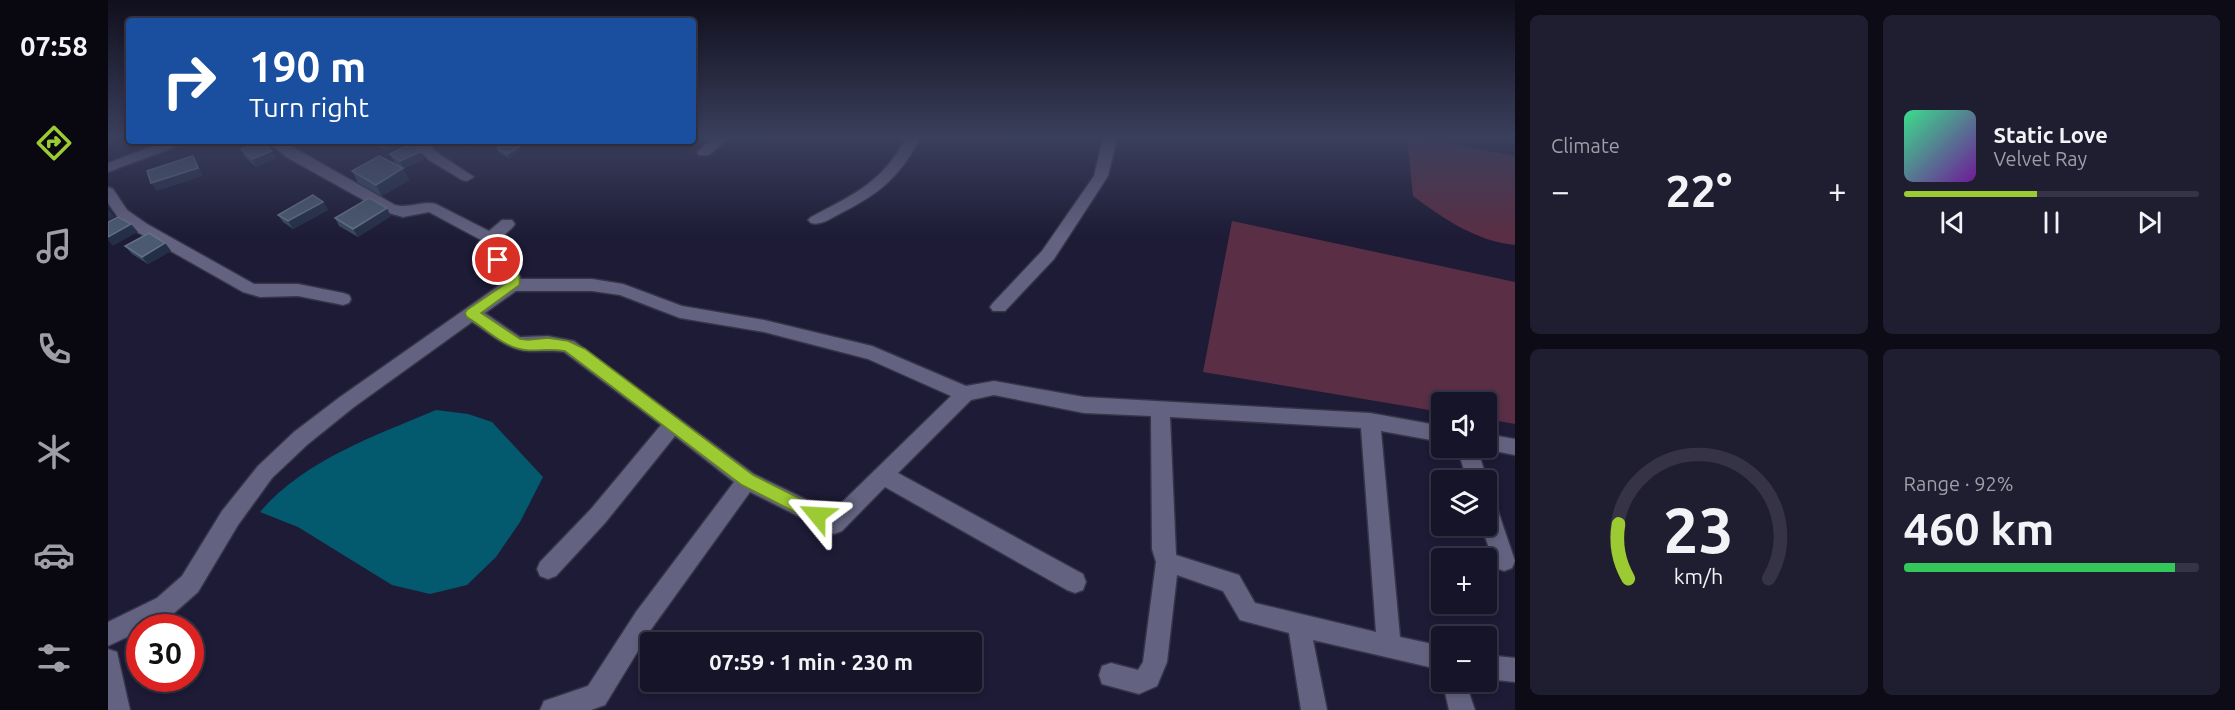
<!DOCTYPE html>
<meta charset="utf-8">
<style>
body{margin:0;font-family:Ubuntu,sans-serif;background:#1f1d30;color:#f1f3f6;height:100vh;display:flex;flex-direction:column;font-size:22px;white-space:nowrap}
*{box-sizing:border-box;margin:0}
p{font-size:20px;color:#9e9ea8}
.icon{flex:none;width:33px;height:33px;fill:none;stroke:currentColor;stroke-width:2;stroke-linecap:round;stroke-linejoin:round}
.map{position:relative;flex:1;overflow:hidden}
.side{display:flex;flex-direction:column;gap:15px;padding:15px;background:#0c0b16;width:720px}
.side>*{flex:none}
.banner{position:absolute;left:18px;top:18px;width:570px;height:126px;border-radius:6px;box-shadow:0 3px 9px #0003,0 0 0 2px #353345;background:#1a4fa0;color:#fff;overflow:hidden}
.buttons{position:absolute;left:1323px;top:392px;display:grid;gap:12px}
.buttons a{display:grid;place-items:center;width:66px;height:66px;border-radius:6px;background:#161428;box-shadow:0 3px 9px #0003,0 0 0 2px #353345;font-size:30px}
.speed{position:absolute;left:18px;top:614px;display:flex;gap:12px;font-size:30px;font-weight:700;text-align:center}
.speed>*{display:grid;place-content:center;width:78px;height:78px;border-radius:50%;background:#161428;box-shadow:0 3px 9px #0003,0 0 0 2px #353345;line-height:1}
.speed .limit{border:9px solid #d22;background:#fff;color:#111}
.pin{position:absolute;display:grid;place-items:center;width:51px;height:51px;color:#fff;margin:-26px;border:3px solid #fff;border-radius:50%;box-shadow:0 2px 6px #0007}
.me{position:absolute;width:66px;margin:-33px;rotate:297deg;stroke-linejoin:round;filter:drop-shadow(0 0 4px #0008)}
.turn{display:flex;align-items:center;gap:21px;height:126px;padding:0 24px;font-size:27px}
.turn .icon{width:78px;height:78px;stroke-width:2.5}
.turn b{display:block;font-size:42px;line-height:51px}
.big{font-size:45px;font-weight:700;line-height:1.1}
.side .card{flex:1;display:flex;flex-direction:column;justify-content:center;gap:9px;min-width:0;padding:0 21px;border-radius:9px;background:#1f1d30}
.side .dial{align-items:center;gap:0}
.dial svg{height:156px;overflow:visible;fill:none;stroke:#353345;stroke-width:7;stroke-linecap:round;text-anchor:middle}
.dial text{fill:#f1f3f6;stroke:none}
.song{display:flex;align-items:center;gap:18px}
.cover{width:72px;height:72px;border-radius:9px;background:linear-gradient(135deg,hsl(150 70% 55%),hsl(280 70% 35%))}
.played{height:6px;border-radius:3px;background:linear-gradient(90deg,#9cca32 45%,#353345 45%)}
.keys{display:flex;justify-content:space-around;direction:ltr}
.heat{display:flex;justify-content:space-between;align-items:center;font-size:33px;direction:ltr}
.charge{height:9px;border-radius:4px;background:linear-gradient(90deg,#34c759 92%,#353345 0)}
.side .tiles{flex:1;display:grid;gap:15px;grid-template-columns:repeat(2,1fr)}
.trip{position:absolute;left:532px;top:632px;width:342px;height:60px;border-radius:6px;background:#161428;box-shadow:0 3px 9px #0003,0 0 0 2px #353345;font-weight:700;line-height:60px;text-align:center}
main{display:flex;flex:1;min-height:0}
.tab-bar{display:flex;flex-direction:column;width:108px;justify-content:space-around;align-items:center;background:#090810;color:#9e9ea8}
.tab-bar .icon{width:42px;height:42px}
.tab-bar .active{color:#9cca32}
.tab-bar b{font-size:27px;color:#f1f3f6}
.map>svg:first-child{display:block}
.green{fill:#5a2e44}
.water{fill:#035a6f}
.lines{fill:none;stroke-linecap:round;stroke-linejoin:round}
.minor-casing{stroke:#363448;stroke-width:3}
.minor{fill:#636280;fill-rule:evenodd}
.wall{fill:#37495f}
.shaded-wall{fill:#242f47}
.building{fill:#4b5a70;stroke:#647286;stroke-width:1.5}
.route{fill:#9cca32;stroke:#658320;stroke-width:1.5}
</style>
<main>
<nav class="tab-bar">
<b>07:58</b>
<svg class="icon active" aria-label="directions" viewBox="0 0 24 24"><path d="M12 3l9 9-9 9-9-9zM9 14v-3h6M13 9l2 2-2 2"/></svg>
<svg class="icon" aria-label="music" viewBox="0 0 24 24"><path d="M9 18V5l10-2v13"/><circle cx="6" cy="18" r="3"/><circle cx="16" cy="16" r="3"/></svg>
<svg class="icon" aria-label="phone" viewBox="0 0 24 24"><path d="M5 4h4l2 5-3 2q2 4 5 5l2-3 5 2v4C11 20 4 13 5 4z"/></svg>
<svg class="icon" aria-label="climate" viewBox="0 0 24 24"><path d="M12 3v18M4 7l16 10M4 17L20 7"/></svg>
<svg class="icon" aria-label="car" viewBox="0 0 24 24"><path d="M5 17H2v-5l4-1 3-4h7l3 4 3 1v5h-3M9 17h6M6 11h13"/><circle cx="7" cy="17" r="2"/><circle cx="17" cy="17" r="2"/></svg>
<svg class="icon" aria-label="filters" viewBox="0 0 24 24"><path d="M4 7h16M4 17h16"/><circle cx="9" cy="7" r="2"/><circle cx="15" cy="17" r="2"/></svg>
</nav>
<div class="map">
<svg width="1407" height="710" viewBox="0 0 1407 710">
<rect width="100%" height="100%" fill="#1d1b35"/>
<path class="green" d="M1299,138h14l94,18v89c-39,-4 -71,-26 -102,-49z
M1124,221l283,61v142l-28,-5 -1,-17h-44l-1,10 -238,-40z"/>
<path class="water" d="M328,410l32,4 24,8 51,55 -23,45 -24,35 -29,28 -37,9 -38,-9 -94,-58 -38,-15c44,-52 115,-76 176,-102z"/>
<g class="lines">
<g class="minor-casing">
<path id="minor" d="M606,138h15l-20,17h-10l-2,-3z
M798,138h14c-20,39 -41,56 -79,75 -10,5 -20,13 -30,10l-3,-3 3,-3c42,-22 72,-35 95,-79z
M995,138h14l-9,38 -54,83 -49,52h-12l-3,-4 3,-4 49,-52 52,-75z
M58,141h19l-2,3 -75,28v-9z
M158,141h16l113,64c14,4 28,-5 41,-1l53,27 13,-11h10l3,4 -3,4 -19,17 21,20 7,14h71l31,5 59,22 82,14 108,26 94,40 28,-5 90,16 286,16 72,13v16l-61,-11 19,206 42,9v24l-129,-30 14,70h-26l-12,-77 -49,-13 -17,-29 -46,-16 -10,87 -10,24 -18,8 -37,-10 -3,-9 3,-9 9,-3 27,7 5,-8 13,-100 -4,-13 -1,-133 -67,-3 -90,-18 -23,5 -73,73 185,101 3,8 -3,8 -8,3 -8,-3 -182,-103 -43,44 -8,3 -84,-42 -98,136 -47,77 -14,5h-51l4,-9 44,-15 48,-74 98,-130 -59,-46 -70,87 -49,53 -8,3 -8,-3 -3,-7 3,-7 51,-53 70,-84 -97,-73c-13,-2 -25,0 -38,-1 -20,-2 -37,-18 -54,-29l-118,85 -46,37 -36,34 -34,47 -40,67 -25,22 -26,13h-7v4l-32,15v-24l49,-24 25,-22 40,-65 36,-45 36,-34 46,-35 164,-115 -2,-9 -24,-23 -1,-5 4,-5 -52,-28 -26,5 -18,-5 -97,-54zM408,291h76l28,4 60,23 84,14 104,27 83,37 -119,116 -78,-38 -180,-133 -26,-5 -28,1 -35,-24zM1062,417l191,11 15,204 -121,-29 -16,-28 -63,-20z
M301,141h15l15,13 35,23 -7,4 -5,-1 -33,-20z
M0,187l5,2 14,21 20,14 107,60h44l45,9 6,2 2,4 -2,4 -6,2 -45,-9 -38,1 -17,-5 -106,-60 -20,-16 -9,-13z
M1378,434l29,5v16l-36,-7 7,-1z
M1349,447h20l10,33 -1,2 -19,-2z
M1378,499l7,2 4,7 18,53 -3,7 -8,3 -8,-3 -15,-43h5z
M0,649l9,3 13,58h-22z
M1378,655l29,3v24l-29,-3z
M1334,679l23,2 10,29h-26z"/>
</g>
<use href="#minor" class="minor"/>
</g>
<path class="wall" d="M268,141h31l-20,10 -9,-5z
M389,148l23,3 -12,7 -10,-6z
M133,149l31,2 4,7 -20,9 -11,-10z
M282,154l34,5 -21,10 6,11 -27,16 -24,-13 -6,-12 49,-3 -7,-6z
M215,202l5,8 -35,19 -10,-7 -5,-7z
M283,216l-33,21 -19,-11 -4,-8z
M57,243l6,8 -23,13 -16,-10 -7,-8z"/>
<path class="shaded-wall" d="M280,141h19l-20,10 -4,-7z
M354,141h22l-19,7z
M411,147l1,4 -12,7 -1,-4z
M164,151l4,7 -20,9 -4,-8z
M312,152l4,7 -20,10 -4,-8z
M85,156l5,8 5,12 -46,15 -6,-8z
M295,168l6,12 -27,16 -6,-11z
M215,202l5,8 -35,19 -5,-8z
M279,208l4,8 -33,21 -5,-8z
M0,209l7,8 -7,3z
M23,224l7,8 -25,14 -5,-6v-3z
M57,243l6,8 -23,13 -6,-7z"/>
<path class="building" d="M153,141l11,10 -20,8 -11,-10z
M271,141h9l-5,3z
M401,142l10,5 -12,7 -10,-6z
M302,144l10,8 -20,9 -10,-7z
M85,156l5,12 -47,15 -4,-12z
M271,156l24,12 -27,17 -24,-14z
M205,195l10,7 -35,19 -10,-6z
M261,198l18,10 -34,21 -18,-11z
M10,217l13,7 -23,13v-15z
M41,233l16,10 -23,14 -17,-11z"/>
<linearGradient id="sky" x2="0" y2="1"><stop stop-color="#100f1d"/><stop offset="0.58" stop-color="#3a3f5c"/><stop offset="1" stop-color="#3a3f5c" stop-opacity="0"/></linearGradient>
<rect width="1407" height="237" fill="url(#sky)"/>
<path class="route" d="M390,256c12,4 24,16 21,29l-38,28 39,26 8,1 20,-2 20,3 17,8 168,126 69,35 3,5 -3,5 -5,2 -6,-2 -69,-35 -177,-134c-14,-3 -26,0 -39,-1 -22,-2 -41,-22 -59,-33l-2,-4 2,-3 40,-27 -2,-10 -13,-13z"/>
</svg>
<div class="buttons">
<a><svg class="icon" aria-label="sound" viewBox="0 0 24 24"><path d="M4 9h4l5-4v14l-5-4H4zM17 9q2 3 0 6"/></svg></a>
<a><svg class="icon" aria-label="layers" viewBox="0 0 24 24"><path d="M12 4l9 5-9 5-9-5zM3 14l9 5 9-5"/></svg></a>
<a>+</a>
<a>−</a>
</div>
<div class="speed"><div class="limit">30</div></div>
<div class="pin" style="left:390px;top:260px;background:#d93025"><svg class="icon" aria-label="arrive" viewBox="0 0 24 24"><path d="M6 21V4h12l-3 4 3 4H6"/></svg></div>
<svg class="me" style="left:709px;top:515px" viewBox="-20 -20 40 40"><path d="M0-17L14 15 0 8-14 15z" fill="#9cca32" stroke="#fff" stroke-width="4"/></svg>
<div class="trip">07:59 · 1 min · 230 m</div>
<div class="banner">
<div class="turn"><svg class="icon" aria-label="right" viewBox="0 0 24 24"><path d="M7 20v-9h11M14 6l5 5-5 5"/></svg><div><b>190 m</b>Turn right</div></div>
</div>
</div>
<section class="side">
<div class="tiles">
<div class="card"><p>Climate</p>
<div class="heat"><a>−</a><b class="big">22°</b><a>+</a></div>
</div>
<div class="card">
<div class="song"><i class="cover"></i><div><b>Static Love</b><p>Velvet Ray</p></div></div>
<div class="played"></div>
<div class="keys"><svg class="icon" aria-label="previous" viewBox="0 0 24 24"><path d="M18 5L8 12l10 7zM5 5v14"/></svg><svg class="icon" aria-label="pause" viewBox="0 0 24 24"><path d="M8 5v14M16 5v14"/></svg><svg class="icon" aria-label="next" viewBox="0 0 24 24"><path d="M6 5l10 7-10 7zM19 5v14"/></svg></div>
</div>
<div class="card dial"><svg viewBox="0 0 100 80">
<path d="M14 69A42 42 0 1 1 86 69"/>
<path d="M14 69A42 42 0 0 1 9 41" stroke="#9cca32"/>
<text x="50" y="56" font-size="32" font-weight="700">23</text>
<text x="50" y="72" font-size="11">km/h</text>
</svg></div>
<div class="card"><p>Range · 92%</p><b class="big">460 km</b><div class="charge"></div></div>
</div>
</section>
</main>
